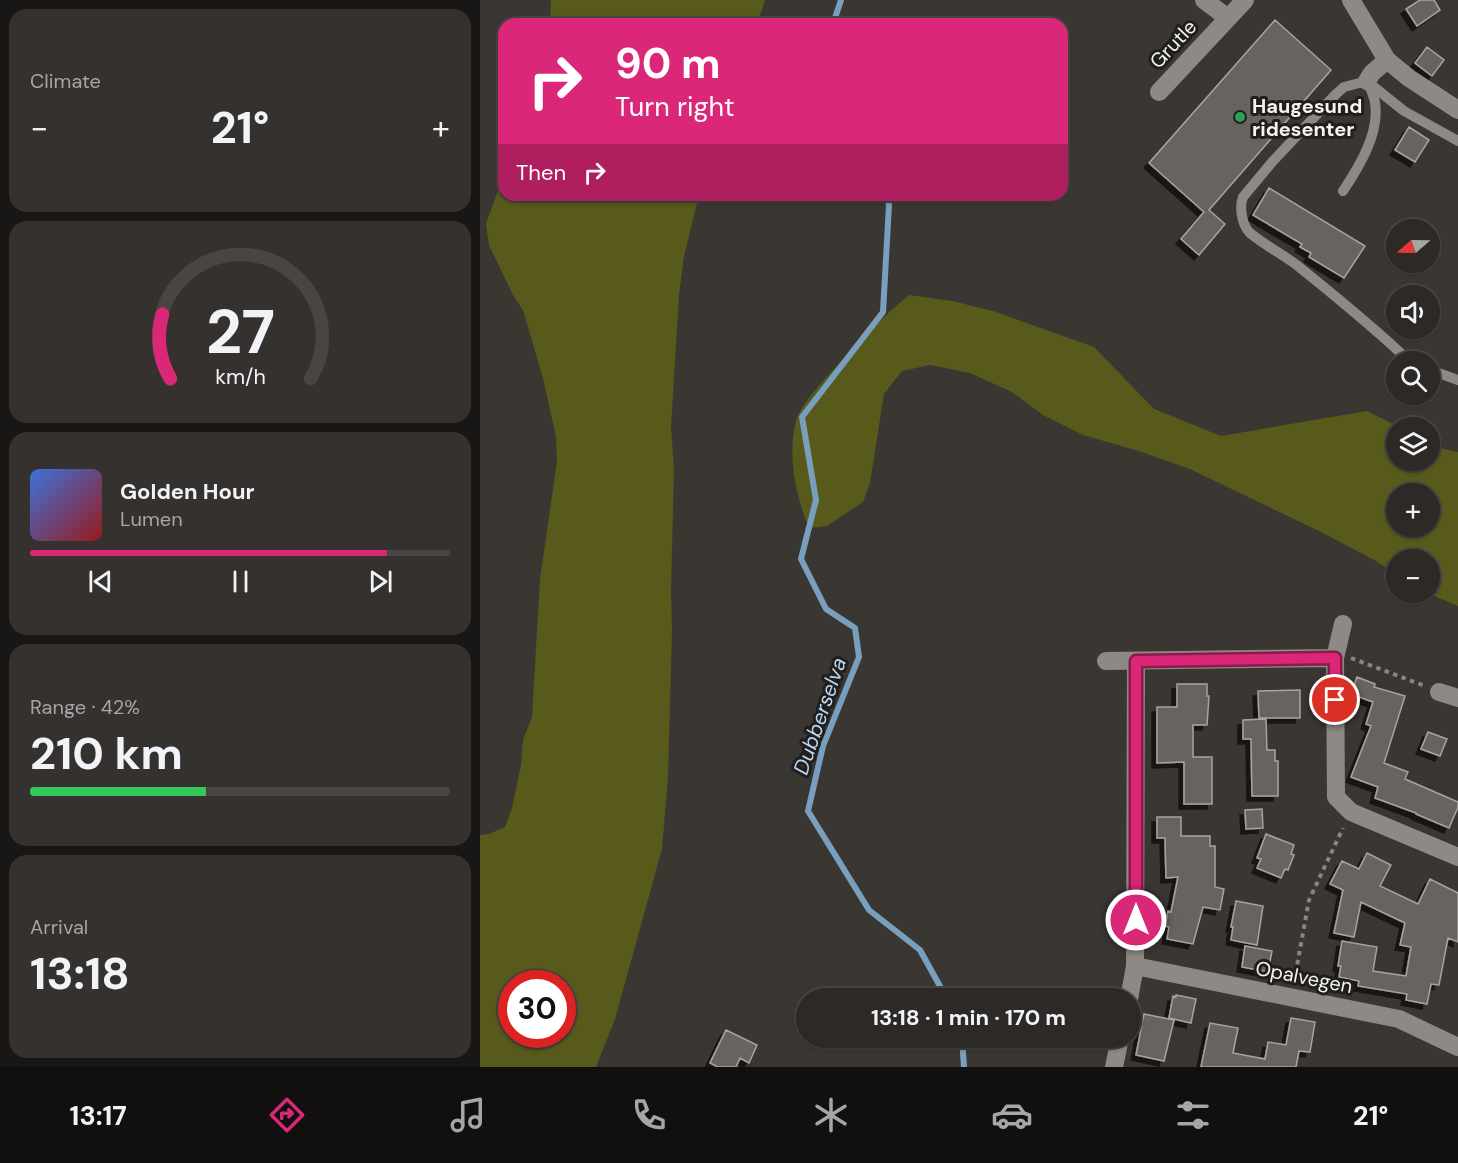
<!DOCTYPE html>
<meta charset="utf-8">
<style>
body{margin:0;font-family:"DM Sans",sans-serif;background:#34312e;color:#f1f3f6;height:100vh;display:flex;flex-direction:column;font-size:22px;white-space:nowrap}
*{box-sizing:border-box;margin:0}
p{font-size:20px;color:#a6a6a7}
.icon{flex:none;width:33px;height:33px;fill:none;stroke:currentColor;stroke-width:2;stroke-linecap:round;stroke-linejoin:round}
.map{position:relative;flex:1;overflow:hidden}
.sheet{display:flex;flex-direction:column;gap:9px;padding:9px;background:#181715;width:480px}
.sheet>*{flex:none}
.top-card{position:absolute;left:18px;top:18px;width:570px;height:183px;border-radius:18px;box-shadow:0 2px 4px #0004,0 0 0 2px #484543;background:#db2777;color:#fff;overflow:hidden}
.needle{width:39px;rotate:250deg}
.buttons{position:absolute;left:906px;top:219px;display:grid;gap:12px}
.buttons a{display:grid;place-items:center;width:54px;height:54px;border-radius:50%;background:#2c2926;box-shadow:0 2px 4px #0004,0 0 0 2px #484543;font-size:30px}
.speed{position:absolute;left:18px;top:970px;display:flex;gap:12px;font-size:30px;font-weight:700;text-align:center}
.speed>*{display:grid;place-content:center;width:78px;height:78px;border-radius:50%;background:#2c2926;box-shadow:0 2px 4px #0004,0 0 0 2px #484543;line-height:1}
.speed .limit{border:9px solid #d22;background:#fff;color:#111}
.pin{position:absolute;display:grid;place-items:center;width:51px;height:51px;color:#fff;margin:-26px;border:3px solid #fff;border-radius:50%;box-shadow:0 2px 6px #0007}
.me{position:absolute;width:66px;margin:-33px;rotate:0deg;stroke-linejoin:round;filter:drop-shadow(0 0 4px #0008)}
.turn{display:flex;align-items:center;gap:21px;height:126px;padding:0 18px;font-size:27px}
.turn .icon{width:78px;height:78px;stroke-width:2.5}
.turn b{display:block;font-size:42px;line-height:51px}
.then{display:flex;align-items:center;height:57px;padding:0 18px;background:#0003;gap:12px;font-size:22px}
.big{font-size:45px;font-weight:700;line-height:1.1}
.sheet .widget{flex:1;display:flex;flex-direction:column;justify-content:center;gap:9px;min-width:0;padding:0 21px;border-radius:18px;background:#34312e}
.sheet .dial{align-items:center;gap:0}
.dial svg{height:156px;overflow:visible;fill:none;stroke:#484543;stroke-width:7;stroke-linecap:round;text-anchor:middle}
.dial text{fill:#f1f3f6;stroke:none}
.song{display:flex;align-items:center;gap:18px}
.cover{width:72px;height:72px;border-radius:9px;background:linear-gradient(135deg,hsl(220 70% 55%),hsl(0 70% 35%))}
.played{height:6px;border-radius:3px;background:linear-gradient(90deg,#db2777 85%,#484543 85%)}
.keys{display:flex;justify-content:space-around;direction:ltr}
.heat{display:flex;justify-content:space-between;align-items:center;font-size:33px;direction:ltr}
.charge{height:9px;border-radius:4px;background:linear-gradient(90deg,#34c759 42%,#484543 0)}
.trip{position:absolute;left:316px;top:988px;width:345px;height:60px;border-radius:30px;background:#2c2926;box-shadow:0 2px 4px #0004,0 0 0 2px #484543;font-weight:700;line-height:60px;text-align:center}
.tabs{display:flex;height:96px;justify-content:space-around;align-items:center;background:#12100f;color:#a6a6a7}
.tabs .icon{width:42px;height:42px}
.tabs .selected{color:#db2777}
.tabs b{font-size:27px;color:#f1f3f6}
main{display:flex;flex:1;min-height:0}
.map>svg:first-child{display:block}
.green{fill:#575a1a;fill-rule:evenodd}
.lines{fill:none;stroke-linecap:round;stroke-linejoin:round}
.stream{stroke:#789fbd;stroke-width:6}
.building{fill:#67645f;stroke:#a7a49f;stroke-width:1.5;filter:url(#shadow)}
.path{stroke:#888682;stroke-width:4;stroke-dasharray:4.5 4.5;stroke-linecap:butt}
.service{stroke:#8d8a85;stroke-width:10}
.minor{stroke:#8d8a85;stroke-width:18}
.tertiary{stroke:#8d8a85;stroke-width:18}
.route-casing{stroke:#8e194d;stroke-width:15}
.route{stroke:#db2777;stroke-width:10}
.leisure-dot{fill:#2e9e5b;stroke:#201f1d;stroke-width:2}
.labels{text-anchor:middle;stroke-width:6;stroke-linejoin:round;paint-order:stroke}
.street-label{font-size:20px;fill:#f5f4f1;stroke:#201f1d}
.poi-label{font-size:20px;font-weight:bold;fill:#f5f4f1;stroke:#201f1d;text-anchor:start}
.water-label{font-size:21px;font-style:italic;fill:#bad8f2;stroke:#201f1d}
</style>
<main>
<section class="sheet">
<div class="widget"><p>Climate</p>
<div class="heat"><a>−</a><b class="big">21°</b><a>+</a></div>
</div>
<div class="widget dial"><svg viewBox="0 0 100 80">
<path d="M14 69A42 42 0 1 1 86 69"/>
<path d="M14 69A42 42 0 0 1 10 36" stroke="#db2777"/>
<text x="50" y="56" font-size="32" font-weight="700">27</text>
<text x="50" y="72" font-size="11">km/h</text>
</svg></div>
<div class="widget">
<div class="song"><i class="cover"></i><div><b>Golden Hour</b><p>Lumen</p></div></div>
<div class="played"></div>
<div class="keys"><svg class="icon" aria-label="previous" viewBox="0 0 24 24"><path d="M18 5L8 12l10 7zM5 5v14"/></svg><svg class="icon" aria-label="pause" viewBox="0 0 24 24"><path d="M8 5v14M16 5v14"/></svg><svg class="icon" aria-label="next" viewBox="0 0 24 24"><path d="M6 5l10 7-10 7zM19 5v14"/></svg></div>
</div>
<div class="widget"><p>Range · 42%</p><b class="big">210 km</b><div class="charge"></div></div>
<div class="widget"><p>Arrival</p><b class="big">13:18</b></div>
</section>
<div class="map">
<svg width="978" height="1067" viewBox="0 0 978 1067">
<defs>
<filter id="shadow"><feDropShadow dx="-5" dy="5" stdDeviation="0" flood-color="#0009"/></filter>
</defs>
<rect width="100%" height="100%" fill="#3a3733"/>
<path class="green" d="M71,0h214l-8,24h-207z
M24,179v16h195l-15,61 -5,39 -8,132 3,42 -3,121 1,40 -4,148 -6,71 -47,170 -19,48h-116v-232l9,-1 16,-7 7,-19 9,-43 2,-25 9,-23 8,-138 17,-118 -1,-24 -13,-59 -20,-68 -10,-15 -24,-50 -3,-21 14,-39zM32,984h50v51h-50z
M429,295l43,6 41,10 101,36 60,62 67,27 146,-25 32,16 -3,1v32h34v-18l14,7 14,3v154l-31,-13 3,-1v-32h-34v14l-20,-13 -51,-27 -135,-65 -51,-18 -56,-16 -40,-20 -31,-23 -42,-19 -40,-8 -28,6 -18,23 -14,89 -7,19 -36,24 -18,2c-13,-31 -21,-70 -14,-103 4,-19 24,-39 36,-53 25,-27 49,-53 78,-77zM916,494h34v32h-34z"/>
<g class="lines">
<path class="stream" d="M353,24l8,-24
M406,195l3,10 -6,107 -81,105 14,83 -15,59 25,50 29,19 4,29 -36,89 -15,65 61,99 51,40 27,49
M482,1038l2,29"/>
</g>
<path class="building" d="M940,0h14l6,10 -23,16 -11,-17z
M795,20l56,50 -122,140 16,14 -26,31 -18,-16 23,-27 -55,-49z
M947,47l17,13 -12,16 -17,-13z
M929,127l20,13 -14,22 -20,-12z
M789,188l96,58 -21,32 -35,-21 2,-4 -11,-6 2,-3 -49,-29z
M877,677l18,7 -1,3 31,9 -21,67 24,9 -3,7 53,23v5l-9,21 -33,-14v-1l-41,-15 3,-11 -27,-10 20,-51 -5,-2 7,-22 -22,-8z
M697,684h30v12h2l-2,29h-14v32h19v47h-28v-42l-27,1v-56h20z
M820,690v28h-41l-1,-27z
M786,719l1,31h8v11h3v35h-26l-1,-57h-8v-19z
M948,732l19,7 -7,17 -19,-7z
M782,809l1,19 -17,1 -1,-19z
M677,817h24v19h29v10h5v41l9,2 -4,21 -17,-3 -10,37 -26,-5 2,-12 -4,-1 3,-15 3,1 7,-35 -12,1 -1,-40h-8z
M786,834l28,11 -3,9 3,1 -6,15 -3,-1 -4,9 -24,-10 4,-9 -4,-1z
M887,853l24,12 -11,21 38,18 12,-25 28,14v49l-10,-4 -9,47 -8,-1 -4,20 -21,-4 1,-6 -49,-8 1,-5 -20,-4 2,-11h-3l4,-25 35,6 -4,24 33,5 5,-29 -11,-2 5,-22 -44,-21 -7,35 -20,-4 9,-43 -13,-6 12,-23 17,8z
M756,901l27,5 -6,39 -26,-5 2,-13h-2z
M765,946l27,5 -4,21 -26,-5z
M696,995l20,4 -5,24 -22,-5 4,-22 3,1z
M664,1014l30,6 -10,41 -28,-6z
M811,1018l24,4 -5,30 -11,-1 -3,16h-95l9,-44 28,5 -5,25 32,6 3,-17 18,3z
M246,1030l31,15 -8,18 -9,-5 -4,9h-18l-8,-4z"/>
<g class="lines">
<path class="path" d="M871,658l74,28
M814,982l15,-82 34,-72"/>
<path class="service" d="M887,81l-23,6 -8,7 -63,67 -30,36c-4,10 -1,27 6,35 12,11 35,23 49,34 38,31 77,62 112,96
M889,83l35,28 54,30
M863,191c16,-24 37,-58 32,-88 -1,-8 -5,-15 -8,-22
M950,370l28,10"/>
<path class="minor" d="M724,0l24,18
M887,81l5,-8 15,-13
M679,92l86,-92
M863,624l-8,34 1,139 15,15 107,45
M626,661l229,-3
M959,692l19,6
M655,966l264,53 59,28
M649,999l6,-33 1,-305
M634,1067l6,-29"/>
<path class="tertiary" d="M871,0l36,60 22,18 49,32"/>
</g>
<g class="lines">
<g class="route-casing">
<path id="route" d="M656,920v-259l199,-3v42"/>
</g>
<use href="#route" class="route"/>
</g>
<circle class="leisure-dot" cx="760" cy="117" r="6"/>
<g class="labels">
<g class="street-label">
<text transform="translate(693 44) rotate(-47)" y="7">Grutle</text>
<text transform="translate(824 977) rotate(11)" y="7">Opalvegen</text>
</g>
<g class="poi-label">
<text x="772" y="113">Haugesund<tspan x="772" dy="23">ridesenter</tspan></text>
</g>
<g class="water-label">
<text transform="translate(340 716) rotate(-71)" y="7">Dubberselva</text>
</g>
</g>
</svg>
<div class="buttons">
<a><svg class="needle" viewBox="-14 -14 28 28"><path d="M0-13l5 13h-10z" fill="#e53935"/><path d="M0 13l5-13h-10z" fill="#a6a6a7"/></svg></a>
<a><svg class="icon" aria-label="sound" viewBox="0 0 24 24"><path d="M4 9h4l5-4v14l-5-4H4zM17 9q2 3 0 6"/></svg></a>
<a><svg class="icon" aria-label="search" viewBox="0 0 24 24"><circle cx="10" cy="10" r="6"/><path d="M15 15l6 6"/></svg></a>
<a><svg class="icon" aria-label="layers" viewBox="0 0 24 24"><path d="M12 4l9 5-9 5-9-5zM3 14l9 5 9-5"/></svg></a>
<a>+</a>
<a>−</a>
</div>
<div class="speed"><div class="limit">30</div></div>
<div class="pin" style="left:855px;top:700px;background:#d93025"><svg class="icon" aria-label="arrive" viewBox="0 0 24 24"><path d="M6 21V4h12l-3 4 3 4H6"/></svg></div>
<svg class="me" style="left:656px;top:920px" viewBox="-20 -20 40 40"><circle r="17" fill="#db2777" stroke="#fff" stroke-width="3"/><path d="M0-11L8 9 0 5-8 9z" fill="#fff"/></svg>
<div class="trip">13:18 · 1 min · 170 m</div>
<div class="top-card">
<div class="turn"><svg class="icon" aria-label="right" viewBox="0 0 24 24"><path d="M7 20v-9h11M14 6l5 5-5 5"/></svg><div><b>90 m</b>Turn right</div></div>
<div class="then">Then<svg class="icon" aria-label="right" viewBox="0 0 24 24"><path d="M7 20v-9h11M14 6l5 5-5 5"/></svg></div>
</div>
</div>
</main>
<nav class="tabs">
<b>13:17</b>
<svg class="icon selected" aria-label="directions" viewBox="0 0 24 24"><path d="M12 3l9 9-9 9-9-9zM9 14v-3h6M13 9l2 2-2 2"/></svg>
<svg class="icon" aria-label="music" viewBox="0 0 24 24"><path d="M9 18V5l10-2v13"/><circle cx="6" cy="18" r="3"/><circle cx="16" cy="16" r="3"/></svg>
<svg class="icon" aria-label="phone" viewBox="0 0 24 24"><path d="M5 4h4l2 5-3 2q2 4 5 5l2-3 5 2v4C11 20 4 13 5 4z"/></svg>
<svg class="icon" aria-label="climate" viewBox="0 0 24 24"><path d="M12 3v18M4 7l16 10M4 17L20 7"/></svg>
<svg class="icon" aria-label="car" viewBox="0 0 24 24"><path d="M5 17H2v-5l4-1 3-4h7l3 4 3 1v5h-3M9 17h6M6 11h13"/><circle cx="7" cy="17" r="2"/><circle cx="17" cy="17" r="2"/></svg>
<svg class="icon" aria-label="filters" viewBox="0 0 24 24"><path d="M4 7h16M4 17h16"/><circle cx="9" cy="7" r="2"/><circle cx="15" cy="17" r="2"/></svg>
<b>21°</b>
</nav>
